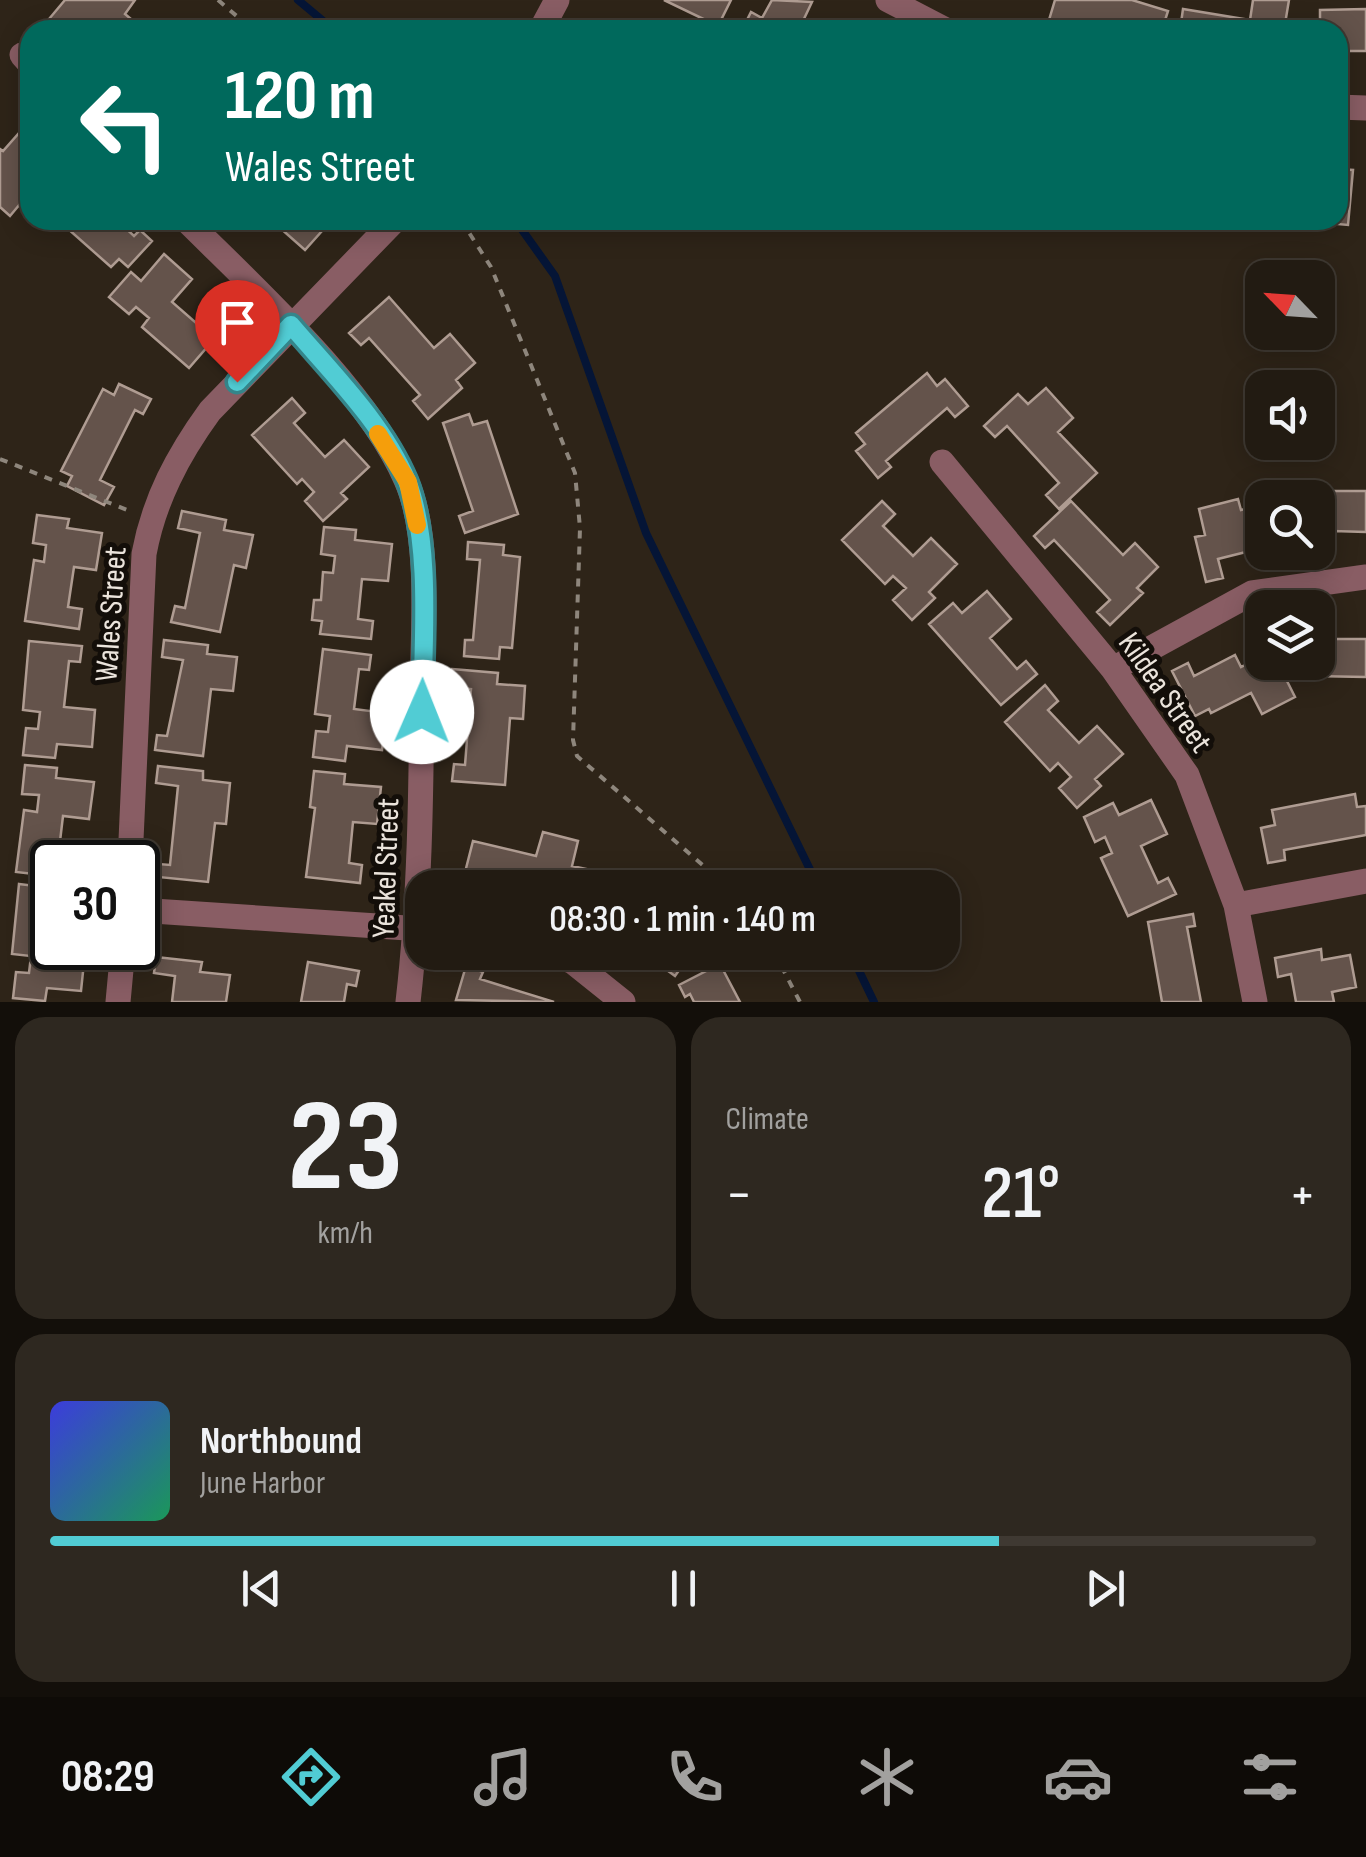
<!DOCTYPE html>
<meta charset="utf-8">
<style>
body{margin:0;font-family:"Sofia Sans Condensed",sans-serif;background:#2e2820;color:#f1f3f6;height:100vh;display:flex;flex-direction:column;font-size:38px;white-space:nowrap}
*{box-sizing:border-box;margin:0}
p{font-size:32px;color:#a2a19f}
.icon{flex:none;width:55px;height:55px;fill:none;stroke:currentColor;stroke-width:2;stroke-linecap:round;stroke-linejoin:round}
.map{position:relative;height:1002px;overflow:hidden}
.drawer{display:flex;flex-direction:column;gap:15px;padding:15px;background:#130f0a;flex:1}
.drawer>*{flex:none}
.top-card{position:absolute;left:20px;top:20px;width:1328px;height:210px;border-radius:30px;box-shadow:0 5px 25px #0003,0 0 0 2px #3f3932;background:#00695c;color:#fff;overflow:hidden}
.needle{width:65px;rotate:295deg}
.controls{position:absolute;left:1245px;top:260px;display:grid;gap:20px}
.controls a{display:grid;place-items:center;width:90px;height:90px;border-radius:20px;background:#221b12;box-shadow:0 5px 25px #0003,0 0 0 2px #3f3932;font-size:50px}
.speed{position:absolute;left:30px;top:840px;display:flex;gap:20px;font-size:50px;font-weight:700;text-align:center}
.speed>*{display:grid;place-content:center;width:130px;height:130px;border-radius:50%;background:#221b12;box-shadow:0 5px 25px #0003,0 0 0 2px #3f3932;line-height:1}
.speed .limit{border:5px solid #111;border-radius:15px;background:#fff;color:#111}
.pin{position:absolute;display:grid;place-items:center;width:85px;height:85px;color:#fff;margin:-102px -42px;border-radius:50% 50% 50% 0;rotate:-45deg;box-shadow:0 0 10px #0007}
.pin .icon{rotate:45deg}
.me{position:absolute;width:110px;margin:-55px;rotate:1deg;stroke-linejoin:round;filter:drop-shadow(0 0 8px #0008)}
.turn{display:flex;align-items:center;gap:35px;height:210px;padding:0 40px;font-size:45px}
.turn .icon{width:130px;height:130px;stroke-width:2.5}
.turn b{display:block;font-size:70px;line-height:85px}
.big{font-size:75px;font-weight:600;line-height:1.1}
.drawer .tile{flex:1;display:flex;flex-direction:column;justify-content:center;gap:15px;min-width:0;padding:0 35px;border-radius:30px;background:#2e2820}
.drawer .dial{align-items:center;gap:0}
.dial b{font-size:130px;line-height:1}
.song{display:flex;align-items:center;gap:30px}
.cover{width:120px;height:120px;border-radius:15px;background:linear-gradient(135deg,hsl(240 70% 55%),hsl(150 70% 35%))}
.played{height:10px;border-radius:5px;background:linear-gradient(90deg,#51ccd4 75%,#3f3932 75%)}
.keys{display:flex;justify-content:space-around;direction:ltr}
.heat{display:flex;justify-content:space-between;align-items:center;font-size:55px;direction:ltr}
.drawer .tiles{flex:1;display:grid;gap:15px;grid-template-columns:1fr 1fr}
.tile:last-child{grid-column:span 2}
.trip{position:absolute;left:405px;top:870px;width:555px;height:100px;border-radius:30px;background:#221b12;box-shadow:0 5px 25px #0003,0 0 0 2px #3f3932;font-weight:600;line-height:100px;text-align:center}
.tab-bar{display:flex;height:160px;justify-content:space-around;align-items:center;background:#0e0b07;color:#a2a19f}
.tab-bar .icon{width:70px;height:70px}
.tab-bar .current{color:#51ccd4}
.tab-bar b{font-size:45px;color:#f1f3f6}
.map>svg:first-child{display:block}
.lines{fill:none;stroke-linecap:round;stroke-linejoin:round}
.stream{stroke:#051536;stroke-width:8}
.building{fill:#64534b;stroke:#af9c92;stroke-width:2.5}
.path{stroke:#8e867c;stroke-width:4;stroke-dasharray:8 8;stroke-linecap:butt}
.street{stroke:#895d64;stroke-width:25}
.route-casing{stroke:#35858a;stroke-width:25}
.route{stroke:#51ccd4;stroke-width:18}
.slow{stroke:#f59e0b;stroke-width:18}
.labels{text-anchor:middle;stroke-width:10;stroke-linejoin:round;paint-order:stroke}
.street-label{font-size:32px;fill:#ebe4dc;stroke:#130e09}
</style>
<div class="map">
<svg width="1366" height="1002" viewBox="0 0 1366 1002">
<rect width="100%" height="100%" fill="#2e2418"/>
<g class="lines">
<path class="stream" d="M298,0l36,30
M515,220l40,56 91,257 173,355
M850,952l24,50"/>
</g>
<path class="building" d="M65,0h70l-10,14 19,16h-61l-8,-7 -13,7 -13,-11z
M664,0h67l-13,26z
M772,0l40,2 -9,19 17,9h-78l9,-18 11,6z
M1055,0h77l36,11 -6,19h-62l-33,-10 -3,10h-18z
M1253,0h36l-4,24 12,1v5h-117l3,-21 67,11z
M1366,9v42h-28v-21h-27l9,-4v-16z
M19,133l11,9v36l-7,8 7,6 -20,24 -10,-9v-58l3,2z
M1338,169l15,1 -5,55 -55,-5h45z
M58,220h59l17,16 6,-6 12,11 -24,26 -9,-8 -8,8z
M271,220h56l3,2 -25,28z
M164,254l28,25 -20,23 31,27 7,-8 11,10 -32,37 -47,-41 7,-9 -13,-11 -7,7 -20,-17 22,-25 10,9z
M389,297l45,51 16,-14 25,29 -19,17 6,8 -34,31 -15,-18 7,-6 -51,-57 -8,7 -12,-12z
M927,373l10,13 8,-7 23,27 -13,11 -8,-9 -61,53 5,6 -13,11 -22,-27 9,-7 -9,-11z
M119,384l32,15 -8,15 -8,-4 -35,70 14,7 -10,18 -37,-19 5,-10 -11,-5 42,-82 11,6z
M1046,388l27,30 -15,14 39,41 -38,36 -13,-14 13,-12 -52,-57 -12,11 -11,-11 34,-32 10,10z
M292,398l13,15 -11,10 31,34 19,-17 25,27 -28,26 6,6 -24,22 -18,-20 9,-9 -12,-13 -5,5 -45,-49z
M469,414l4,11 14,-4 31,93 -53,19 -6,-17 14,-5 -30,-88z
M1326,491h40v41l-33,-1v12h-15v-36l8,1z
M1238,499l3,11 21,-5v43l-44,11 5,19 -17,4 -11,-45 10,-2 -6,-26z
M882,501l13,13 -12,12 30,30 18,-18 26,26 -28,28 6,6 -23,22 -19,-20 13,-12 -13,-12 -8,8 -43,-44z
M1071,501l52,54 12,-12 23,24 -21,21 6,5 -33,32 -13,-13 13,-12 -56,-60 -9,8 -11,-12z
M182,511l44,9 -2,10 29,5 -7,33 -12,-3 -14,67 -49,-10 4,-16 10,2 15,-75 -22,-5z
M37,515l32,4 -2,9 35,5 -6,37 -22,-3 -6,40 14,2 -3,20 -54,-8 9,-61 10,2 2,-17 -13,-2z
M324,527l32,3 -1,10 37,4 -4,37 -26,-2 -4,40 15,2 -2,18 -51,-5 2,-13 -10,-1 2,-20h7l2,-28 10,1 2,-17 -14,-2z
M468,542l36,3 -1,10 17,2 -8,91 -12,-1 -1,12 -35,-3 1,-16h8l7,-80 -13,-1z
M987,591l24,28 -21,19 27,31 9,-8 11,13 -36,31 -72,-81 24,-21 9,10z
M1318,632v7h48v38l-53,-1v-10h-12l17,-4z
M164,640l44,5 -1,9 30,3 -4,34 -22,-2 -8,67 -48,-6 2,-15 10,1 16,-76 -21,-3z
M29,641l53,5 -2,16 -11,-1 -5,46 31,3 -3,37 -35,-3 -2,14 -32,-3 3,-27 12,1 2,-17 -17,-2z
M323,649l48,6 -2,15 -10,-1 -5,40 32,4 -4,37 -35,-4 -2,15 -32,-4 3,-26 12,1 2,-16 -15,-2z
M1235,655l6,12 21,-11v6h30l3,5 -12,6 12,24 -33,17 -11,-21 -40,20 -2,-4 -14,7 -23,-45 16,-8 6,13z
M452,669l46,4 -1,11 28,2 -2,33 -13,-1 -5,67 -53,-4 2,-17 11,1 6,-76 -20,-2z
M1045,685l13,16 -10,9 31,33 18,-17 26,28 -28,25 6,7 -24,22 -18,-20 12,-11 -13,-14 -8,8 -45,-49z
M25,765l32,3 -1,10 38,4 -5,37 -26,-3 -5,42 14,4h-20v14l-36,-4 8,-62 13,2 2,-17 -17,-1z
M158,766l45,5v9l27,3 -4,41 -11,-1 -7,59 -50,-5 1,-13 11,1 8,-79 -22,-3z
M314,771l31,3 -1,10 37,3 -4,37 -24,-2 -4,41 13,2 -2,18 -54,-6 9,-69 -5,-1z
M1355,794l2,13 9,-1v29l-82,15 1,10 -17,3 -7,-35 14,-3 -3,-15z
M1151,800l16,34 -26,12 17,37 10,-5 8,16 -48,22 -27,-58 11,-5 -7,-16 -10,5 -11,-25 29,-14 6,12z
M543,832l35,9 -6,25 14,3 -5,19 -47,-5 -1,5h-72l12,-47 63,15z
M631,870l25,18h-38z
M19,884l33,4v60l33,5 -4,38 -34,-3 -2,13 -32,-3 3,-26 13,1 2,-17 -19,-2z
M1193,914l2,12 -8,1 14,75h-39l-14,-80z
M1321,949l1,11 28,-5 6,32 -24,5 2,10h-38l-5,-28 -13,3 -3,-19z
M642,952h50l-17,24z
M156,957l46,5 -2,10 30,3 -4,27h-54l3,-26 -21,-3z
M308,962l51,9 -3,15 -9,-2 -3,18h-43z
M720,964l20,38h-46l-4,-8 -5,3 -6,-12z
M466,966l17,6 -3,7 74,23 -98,-2z"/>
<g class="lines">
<path class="path" d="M218,0l35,30
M461,220l30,47 84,206 5,55 -7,212 4,16 152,132
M0,459l132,53
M774,952l26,50"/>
<path class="street" d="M888,0l58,30
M541,30l16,-30
M22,55l8,9
M1338,107l28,1
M186,220c70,70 181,170 220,260 25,56 17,150 16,211 -1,104 -2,207 -14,311
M942,462l171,207 74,106 49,130 19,97
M1113,669l139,-76 114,-16
M130,862l14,-308c10,-54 34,-99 66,-143l185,-191
M1236,905l130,-24
M138,910l284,19
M553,952l20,10 50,40
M118,1002l5,-54"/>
</g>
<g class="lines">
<g class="route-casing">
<path id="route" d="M237,382l54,-57c40,47 92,98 116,156 25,62 16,163 15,231"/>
</g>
<use href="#route" class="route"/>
<path class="slow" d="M378,434l30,48 9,43"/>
</g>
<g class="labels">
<g class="street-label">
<text transform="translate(110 614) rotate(-86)" y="11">Wales Street</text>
<text transform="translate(1166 692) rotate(55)" y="11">Kildea Street</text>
<text transform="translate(385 868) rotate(-88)" y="11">Yeakel Street</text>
</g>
</g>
</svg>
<div class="controls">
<a><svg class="needle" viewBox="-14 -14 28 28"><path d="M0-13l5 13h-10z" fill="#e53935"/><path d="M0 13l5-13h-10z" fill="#a2a19f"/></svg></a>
<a><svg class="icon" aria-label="sound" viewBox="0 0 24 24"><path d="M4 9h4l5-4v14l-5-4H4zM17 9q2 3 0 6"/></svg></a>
<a><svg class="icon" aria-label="search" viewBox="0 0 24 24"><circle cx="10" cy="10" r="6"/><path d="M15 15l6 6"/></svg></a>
<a><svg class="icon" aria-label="layers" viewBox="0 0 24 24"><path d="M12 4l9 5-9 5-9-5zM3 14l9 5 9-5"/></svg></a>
</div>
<div class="speed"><div class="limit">30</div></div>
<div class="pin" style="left:237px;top:382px;background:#d93025"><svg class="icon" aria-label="arrive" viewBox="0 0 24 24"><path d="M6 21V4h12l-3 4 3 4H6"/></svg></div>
<svg class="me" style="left:422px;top:712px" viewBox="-20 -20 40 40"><circle r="19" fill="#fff"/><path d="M0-13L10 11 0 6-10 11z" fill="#51ccd4"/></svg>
<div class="trip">08:30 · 1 min · 140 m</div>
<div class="top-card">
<div class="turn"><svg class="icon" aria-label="left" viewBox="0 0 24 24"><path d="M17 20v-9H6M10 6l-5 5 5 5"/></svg><div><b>120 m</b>Wales Street</div></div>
</div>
</div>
<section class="drawer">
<div class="tiles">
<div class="tile dial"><b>23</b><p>km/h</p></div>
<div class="tile"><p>Climate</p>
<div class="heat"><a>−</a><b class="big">21°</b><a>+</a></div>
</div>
<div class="tile">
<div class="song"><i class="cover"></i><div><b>Northbound</b><p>June Harbor</p></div></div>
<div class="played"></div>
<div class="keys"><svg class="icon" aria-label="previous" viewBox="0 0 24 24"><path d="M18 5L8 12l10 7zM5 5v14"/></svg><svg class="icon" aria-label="pause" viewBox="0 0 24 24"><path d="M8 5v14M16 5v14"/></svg><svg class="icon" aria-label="next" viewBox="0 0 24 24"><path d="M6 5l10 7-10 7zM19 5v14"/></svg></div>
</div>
</div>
</section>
<nav class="tab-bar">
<b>08:29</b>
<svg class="icon current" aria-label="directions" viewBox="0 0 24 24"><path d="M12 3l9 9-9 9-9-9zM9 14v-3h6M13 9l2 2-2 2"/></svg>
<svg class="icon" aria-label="music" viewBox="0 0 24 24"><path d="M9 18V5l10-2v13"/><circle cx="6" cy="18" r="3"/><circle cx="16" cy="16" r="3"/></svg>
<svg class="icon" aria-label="phone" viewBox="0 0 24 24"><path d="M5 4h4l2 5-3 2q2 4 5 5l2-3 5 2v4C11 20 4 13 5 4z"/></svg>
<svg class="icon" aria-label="climate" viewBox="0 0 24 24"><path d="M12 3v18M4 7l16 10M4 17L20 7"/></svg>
<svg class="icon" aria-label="car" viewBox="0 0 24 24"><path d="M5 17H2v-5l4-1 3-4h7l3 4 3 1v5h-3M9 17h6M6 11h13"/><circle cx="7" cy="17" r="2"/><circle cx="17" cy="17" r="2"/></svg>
<svg class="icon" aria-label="filters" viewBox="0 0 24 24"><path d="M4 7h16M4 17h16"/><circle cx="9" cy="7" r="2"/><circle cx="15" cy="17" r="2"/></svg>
</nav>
